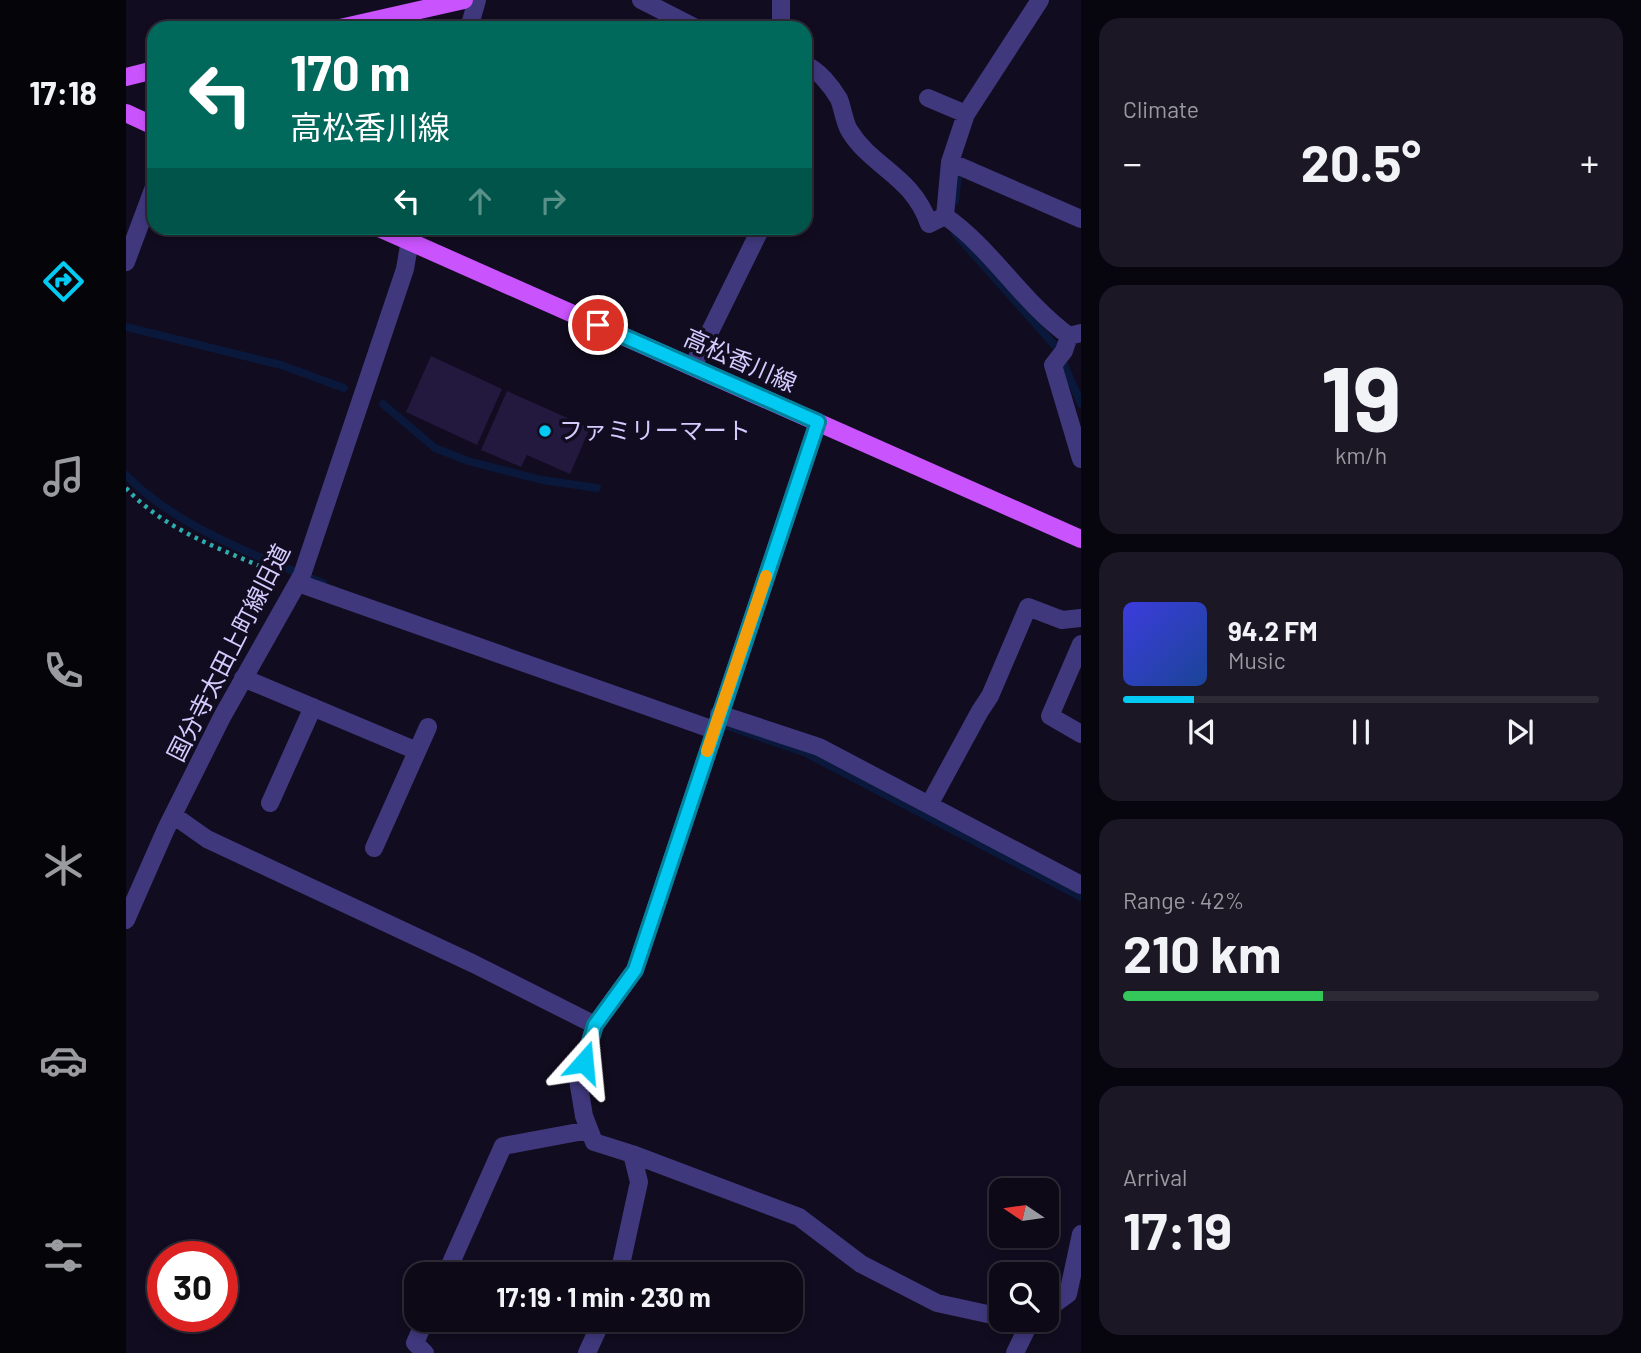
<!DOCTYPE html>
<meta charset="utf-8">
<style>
body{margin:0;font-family:Barlow,"Noto Sans JP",sans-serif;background:#1b1724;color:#f1f3f6;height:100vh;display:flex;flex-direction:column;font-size:26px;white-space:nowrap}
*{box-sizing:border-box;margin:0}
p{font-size:23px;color:#9a9aa1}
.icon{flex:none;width:38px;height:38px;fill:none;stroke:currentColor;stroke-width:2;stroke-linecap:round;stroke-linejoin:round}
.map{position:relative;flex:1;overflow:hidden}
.details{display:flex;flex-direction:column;gap:18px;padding:18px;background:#07050d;width:560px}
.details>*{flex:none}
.hud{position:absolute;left:21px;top:21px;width:665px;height:214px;border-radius:21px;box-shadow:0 4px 10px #0003,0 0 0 2px #2d2a36;background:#00695c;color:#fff;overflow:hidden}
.needle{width:46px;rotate:283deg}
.tools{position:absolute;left:863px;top:1178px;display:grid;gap:14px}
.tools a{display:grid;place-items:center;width:70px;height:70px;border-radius:14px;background:#0d0917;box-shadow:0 4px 10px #0003,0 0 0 2px #2d2a36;font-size:35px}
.speed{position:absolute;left:21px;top:1241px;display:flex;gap:14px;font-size:35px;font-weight:700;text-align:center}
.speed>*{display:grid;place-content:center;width:91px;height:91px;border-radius:50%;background:#0d0917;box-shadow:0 4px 10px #0003,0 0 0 2px #2d2a36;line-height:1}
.speed .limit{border:10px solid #d22;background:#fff;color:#111}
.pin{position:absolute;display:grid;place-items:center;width:60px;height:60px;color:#fff;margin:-30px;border:4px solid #fff;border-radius:50%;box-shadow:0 2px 7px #0007}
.me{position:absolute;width:77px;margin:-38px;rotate:18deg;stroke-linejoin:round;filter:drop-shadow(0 0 5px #0008)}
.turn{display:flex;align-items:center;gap:24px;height:147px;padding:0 28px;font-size:32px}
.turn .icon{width:91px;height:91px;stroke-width:2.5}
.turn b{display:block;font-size:49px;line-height:60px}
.lanes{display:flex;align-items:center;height:66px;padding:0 28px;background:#0003;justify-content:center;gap:35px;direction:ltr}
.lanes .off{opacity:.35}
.big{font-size:52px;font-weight:700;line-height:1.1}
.details .tile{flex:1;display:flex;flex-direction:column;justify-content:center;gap:10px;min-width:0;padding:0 24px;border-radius:21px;background:#1b1724}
.details .dial{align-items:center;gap:0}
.dial b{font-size:91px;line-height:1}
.song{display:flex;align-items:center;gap:21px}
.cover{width:84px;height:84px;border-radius:10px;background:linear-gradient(135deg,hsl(240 70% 55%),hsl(220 70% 35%))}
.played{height:7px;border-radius:4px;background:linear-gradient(90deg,#03caf2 15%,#2d2a36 15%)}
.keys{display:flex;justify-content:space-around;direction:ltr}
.heat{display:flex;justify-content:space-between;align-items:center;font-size:38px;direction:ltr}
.charge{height:10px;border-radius:5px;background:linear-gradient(90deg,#34c759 42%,#2d2a36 0)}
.trip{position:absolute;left:278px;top:1262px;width:399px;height:70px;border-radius:21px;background:#0d0917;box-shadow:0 4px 10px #0003,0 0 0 2px #2d2a36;font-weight:700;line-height:70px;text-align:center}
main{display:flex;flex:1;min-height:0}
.tab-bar{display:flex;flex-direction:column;width:126px;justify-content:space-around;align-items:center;background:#050409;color:#9a9aa1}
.tab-bar .icon{width:49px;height:49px}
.tab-bar .current{color:#03caf2}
.tab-bar b{font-size:32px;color:#f1f3f6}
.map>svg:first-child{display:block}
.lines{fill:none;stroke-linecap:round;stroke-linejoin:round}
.stream{stroke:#09183b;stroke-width:8}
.building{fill:#23193f}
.path{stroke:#2eadaf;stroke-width:4.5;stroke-dasharray:3.5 5;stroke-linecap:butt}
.minor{stroke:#3f387d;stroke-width:18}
.major{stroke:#c953fd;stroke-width:18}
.route-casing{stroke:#02839d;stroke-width:18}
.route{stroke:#03caf2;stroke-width:12}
.slow{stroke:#f59e0b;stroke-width:12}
.poi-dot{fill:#03caf2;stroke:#110c1f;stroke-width:2.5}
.labels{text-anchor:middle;stroke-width:7;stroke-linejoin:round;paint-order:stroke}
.street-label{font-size:24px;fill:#d4cbfe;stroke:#110c1f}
.poi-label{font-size:24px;fill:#d4cbfe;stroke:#110c1f;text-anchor:start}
</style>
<main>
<nav class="tab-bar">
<b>17:18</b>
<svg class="icon current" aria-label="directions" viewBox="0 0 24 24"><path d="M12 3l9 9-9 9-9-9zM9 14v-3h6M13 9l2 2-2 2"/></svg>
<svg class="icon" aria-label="music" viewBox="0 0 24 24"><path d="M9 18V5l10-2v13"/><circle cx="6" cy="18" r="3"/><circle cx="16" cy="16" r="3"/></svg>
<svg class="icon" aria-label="phone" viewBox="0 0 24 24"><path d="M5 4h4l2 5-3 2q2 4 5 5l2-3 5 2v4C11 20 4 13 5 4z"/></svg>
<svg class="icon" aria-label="climate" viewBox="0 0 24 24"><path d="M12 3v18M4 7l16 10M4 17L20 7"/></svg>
<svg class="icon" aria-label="car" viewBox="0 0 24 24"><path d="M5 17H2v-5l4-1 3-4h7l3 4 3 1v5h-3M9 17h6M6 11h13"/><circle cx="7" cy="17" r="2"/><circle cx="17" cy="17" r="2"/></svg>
<svg class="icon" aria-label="filters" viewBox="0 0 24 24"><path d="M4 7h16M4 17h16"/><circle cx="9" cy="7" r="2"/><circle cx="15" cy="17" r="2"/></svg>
</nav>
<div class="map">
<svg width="955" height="1353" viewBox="0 0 955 1353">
<rect width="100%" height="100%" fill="#110c1f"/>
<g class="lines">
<path class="stream" d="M829,201l3,-25
M829,233l102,115 24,56
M0,327l155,38 63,23
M257,404l52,44 33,13 74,19 55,8
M0,475c49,51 132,82 197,108
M596,724l84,29 275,144"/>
</g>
<path class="building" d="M305,356l71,33 -25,56 -71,-33z
M381,391l83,37 -20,46 -43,-19 -6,12 -40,-17z"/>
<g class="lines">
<path class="path" d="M0,488c40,44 99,62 152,86"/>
<path class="minor" d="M515,0l55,28
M343,28l8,-28
M655,28v-28
M679,65c13,4 27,22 34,34 4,10 5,22 10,31 23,38 63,45 80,94l16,-8 5,-54 16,-48 74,-114
M802,98l38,16
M679,133v4
M824,162l131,57
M819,216c47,33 77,86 124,120
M0,262l28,-75
M955,333l-12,3 -5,15 -11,14 28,94
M567,366l68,-138
M172,583l416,147
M955,644l-31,72 31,18
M117,678l174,73
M593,714l100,33 262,138
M144,803l43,-96
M803,805l51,-94 10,-15 38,-89 34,13 19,-2
M47,815l34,24 267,125 121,61
M248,848l54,-121
M0,920l40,-91 56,-112 80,-142 103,-306 7,-41
M506,1154l167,63 62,47 76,39 64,14
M320,1274l57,-128 86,-16
M493,1274l20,-92 -7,-28 -38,-12 -10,-26 -6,-36 17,-55 40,-55 183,-548
M920,1310l22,-16 13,-60
M299,1353l-10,-10 10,-23
M461,1353l15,-33
M889,1353l14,-29 6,-4"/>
<path class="major" d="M214,28l124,-28
M0,77l28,-7
M0,113l28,13
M253,228l702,311"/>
</g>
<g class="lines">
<g class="route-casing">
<path id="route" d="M458,1062l11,-37 40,-55 183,-548 -220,-97"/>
</g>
<use href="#route" class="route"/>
<path class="slow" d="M581,751l59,-175"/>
</g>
<circle class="poi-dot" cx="419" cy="431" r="7"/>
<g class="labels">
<g class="street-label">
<text transform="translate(614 361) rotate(24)" y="8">高松香川線</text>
<text transform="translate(103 653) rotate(-63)" y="8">国分寺太田上町線旧道</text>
</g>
<g class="poi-label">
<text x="433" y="439">ファミリーマート</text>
</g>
</g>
</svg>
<div class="tools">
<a><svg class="needle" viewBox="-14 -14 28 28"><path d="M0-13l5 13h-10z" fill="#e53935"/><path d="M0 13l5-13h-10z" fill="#9a9aa1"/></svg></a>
<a><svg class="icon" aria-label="search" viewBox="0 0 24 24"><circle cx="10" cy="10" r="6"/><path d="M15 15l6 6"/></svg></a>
</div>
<div class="speed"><div class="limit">30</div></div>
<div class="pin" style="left:472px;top:325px;background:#d93025"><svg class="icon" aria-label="arrive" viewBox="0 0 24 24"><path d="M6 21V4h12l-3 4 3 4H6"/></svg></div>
<svg class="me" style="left:458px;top:1062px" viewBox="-20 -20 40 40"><path d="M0-17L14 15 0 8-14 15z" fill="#03caf2" stroke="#fff" stroke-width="4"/></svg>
<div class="trip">17:19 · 1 min · 230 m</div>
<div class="hud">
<div class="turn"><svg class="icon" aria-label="left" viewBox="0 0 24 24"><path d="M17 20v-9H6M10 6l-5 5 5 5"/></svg><div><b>170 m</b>高松香川線</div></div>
<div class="lanes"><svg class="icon" aria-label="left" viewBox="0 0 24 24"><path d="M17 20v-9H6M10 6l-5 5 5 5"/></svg><svg class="icon off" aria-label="ahead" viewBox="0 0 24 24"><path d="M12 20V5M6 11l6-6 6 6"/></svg><svg class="icon off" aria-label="right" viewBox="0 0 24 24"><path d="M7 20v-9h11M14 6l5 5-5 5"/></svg></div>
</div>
</div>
<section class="details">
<div class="tile"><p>Climate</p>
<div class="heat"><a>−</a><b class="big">20.5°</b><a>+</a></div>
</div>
<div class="tile dial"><b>19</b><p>km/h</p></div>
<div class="tile">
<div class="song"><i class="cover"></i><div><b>94.2 FM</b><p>Music</p></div></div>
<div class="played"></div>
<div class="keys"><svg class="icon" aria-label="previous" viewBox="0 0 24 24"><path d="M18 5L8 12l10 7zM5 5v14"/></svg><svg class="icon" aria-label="pause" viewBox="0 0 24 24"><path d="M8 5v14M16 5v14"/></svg><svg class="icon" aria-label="next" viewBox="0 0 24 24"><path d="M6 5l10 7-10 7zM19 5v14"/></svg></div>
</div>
<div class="tile"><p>Range · 42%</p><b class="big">210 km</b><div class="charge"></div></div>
<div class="tile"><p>Arrival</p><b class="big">17:19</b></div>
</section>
</main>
